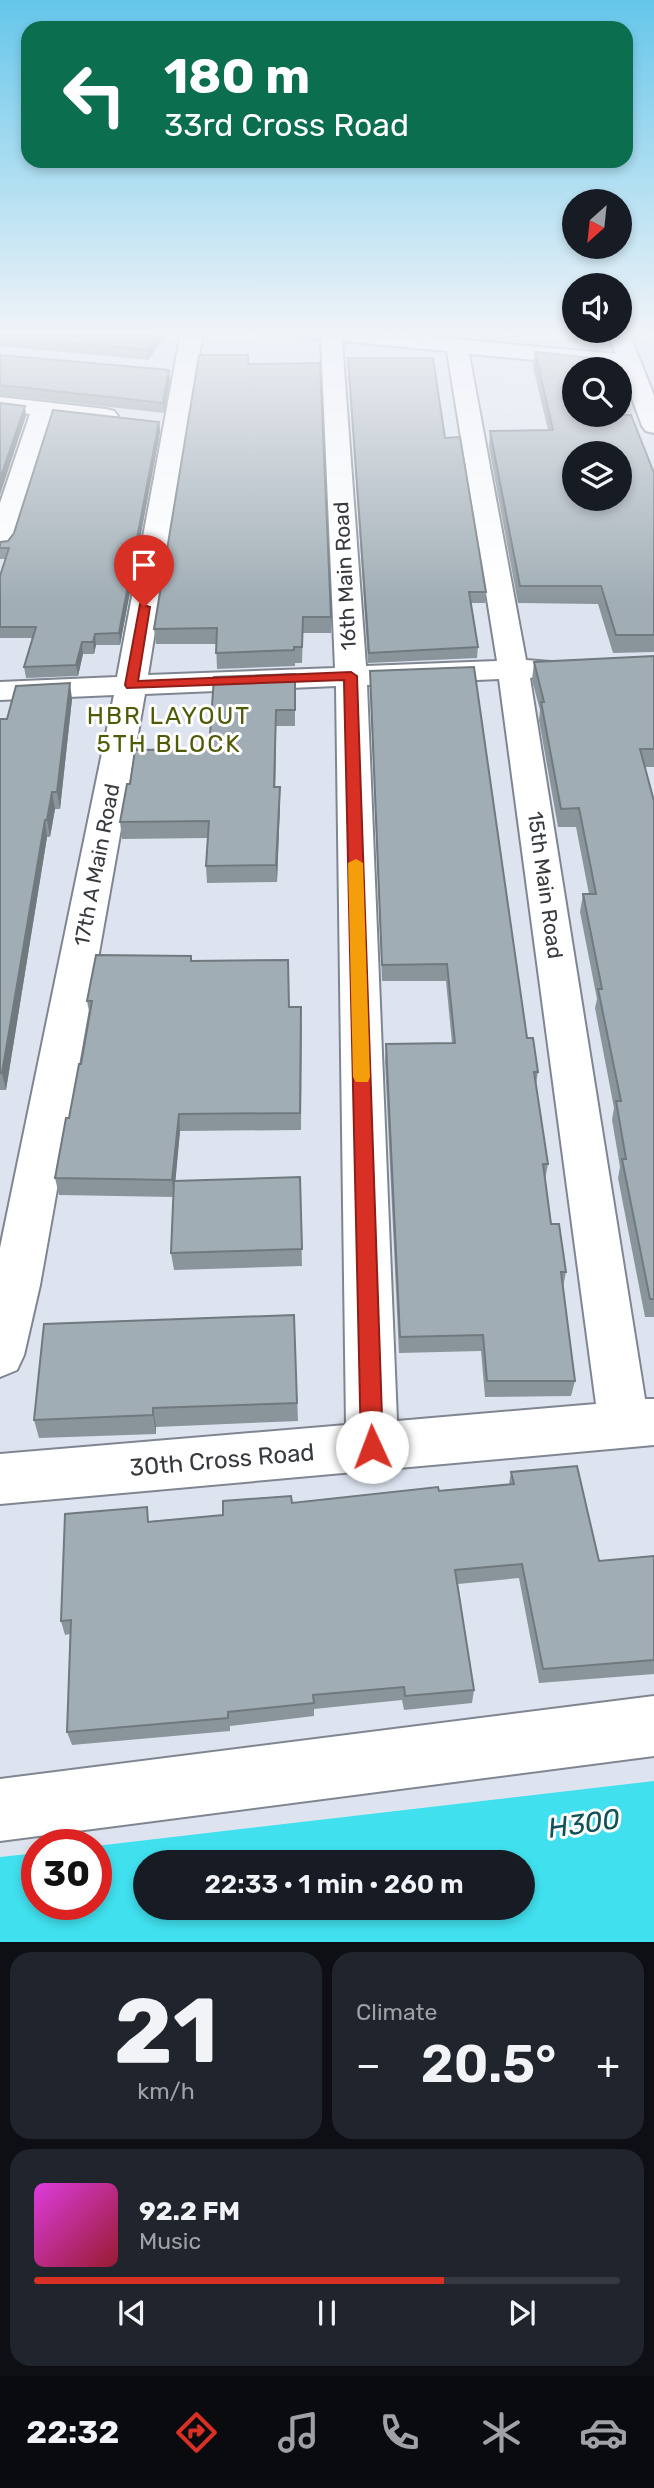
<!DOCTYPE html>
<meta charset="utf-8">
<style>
body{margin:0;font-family:Rubik,sans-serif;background:#20242c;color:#f1f3f6;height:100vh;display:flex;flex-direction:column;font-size:26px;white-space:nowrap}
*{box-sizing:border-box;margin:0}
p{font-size:23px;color:#9ea1a6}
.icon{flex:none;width:38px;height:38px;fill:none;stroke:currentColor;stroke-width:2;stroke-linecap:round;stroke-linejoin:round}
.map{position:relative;height:1942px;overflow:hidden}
.drawer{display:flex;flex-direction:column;gap:10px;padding:10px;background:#0d0f14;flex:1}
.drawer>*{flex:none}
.banner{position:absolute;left:21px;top:21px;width:612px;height:147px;border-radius:21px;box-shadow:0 4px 10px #0003;background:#0b6e4f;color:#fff;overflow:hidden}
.needle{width:46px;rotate:207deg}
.buttons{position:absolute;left:562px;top:189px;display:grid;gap:14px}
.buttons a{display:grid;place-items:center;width:70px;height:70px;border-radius:50%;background:#171b24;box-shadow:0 4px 10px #0003;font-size:35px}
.speed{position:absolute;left:21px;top:1829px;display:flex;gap:14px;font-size:35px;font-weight:700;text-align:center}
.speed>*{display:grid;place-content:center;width:91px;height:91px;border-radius:50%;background:#171b24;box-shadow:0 4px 10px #0003;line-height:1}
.speed .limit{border:10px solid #d22;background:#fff;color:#111}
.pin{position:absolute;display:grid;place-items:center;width:60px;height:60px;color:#fff;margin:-72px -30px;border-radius:50% 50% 50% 0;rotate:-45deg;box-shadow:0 0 7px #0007}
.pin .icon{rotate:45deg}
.me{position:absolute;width:77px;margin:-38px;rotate:358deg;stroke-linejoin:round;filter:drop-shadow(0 0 5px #0008)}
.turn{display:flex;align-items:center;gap:24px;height:147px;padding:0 28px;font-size:32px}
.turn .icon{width:91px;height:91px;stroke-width:2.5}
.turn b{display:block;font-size:49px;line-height:60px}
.big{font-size:52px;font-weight:600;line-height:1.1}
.drawer .widget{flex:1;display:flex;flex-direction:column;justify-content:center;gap:10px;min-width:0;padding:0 24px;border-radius:21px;background:#20242c}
.drawer .dial{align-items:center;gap:0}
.dial b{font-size:91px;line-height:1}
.song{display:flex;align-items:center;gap:21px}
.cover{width:84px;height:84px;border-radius:10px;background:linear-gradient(135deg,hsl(300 70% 55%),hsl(350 70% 35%))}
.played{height:7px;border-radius:4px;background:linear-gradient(90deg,#d93025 70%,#363941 70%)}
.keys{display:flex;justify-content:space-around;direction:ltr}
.heat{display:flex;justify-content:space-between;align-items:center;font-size:38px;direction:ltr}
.drawer .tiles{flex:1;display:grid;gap:10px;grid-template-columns:1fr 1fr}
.widget:last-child{grid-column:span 2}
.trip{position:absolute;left:133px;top:1850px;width:402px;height:70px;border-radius:35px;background:#171b24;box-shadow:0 4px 10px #0003;font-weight:600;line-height:70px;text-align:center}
.tabs{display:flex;height:112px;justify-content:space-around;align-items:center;background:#090b0e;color:#9ea1a6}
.tabs .icon{width:49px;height:49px}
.tabs .selected{color:#d93025}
.tabs b{font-size:32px;color:#f1f3f6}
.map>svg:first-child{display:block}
.water{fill:#40e0ee;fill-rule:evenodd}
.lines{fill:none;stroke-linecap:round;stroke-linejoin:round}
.minor-casing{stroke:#808691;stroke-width:4}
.minor{fill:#fff;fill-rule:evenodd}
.wall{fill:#8a959b}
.shaded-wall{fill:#70797e}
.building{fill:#a0adb4;stroke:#70797e;stroke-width:2;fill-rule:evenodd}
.route{fill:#d93025;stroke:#8d1f18;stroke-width:2}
.slow{fill:#f59e0b}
.labels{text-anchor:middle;stroke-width:6;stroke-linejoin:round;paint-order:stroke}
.street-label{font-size:21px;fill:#373a3f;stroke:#fff}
.quarter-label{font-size:24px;letter-spacing:2px;fill:#505b08;stroke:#fff}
.near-street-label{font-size:24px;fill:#373a3f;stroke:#fff}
.near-water-label{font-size:28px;font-style:italic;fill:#105359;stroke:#fff}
</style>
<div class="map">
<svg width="654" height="1942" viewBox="0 0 654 1942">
<rect width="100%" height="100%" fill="#dde4f0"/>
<path class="water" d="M654,1781v161h-654v-85l37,-4v51h59v-58zM145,1862h378v46h-378z"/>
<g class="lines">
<g class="minor-casing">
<path id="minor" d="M181,332h22l-55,343 187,-7 -14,-329 -19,-3 -3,-4h79l238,22 -9,-22h22l25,64v37l-8,-2 -4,-5 -21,-58 -152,-14 57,306 25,2 4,6 -4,6 -21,4 115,721h9v46l-654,59v-50l346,-29 -10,-739 -191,8 -105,591 -16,70 -7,15 -17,7v-129l114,-553 -114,5v-18l117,-5zM342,341l105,10 50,310 -131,5zM499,679l97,725 -199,17 -30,-736z
M0,397l106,12 8,2 4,5 -4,5 -8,2 -54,-6 -39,126 -4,6 -9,2v-48l30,-89 -30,-3z
M654,1696v60l-654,85v-62z"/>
</g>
<use href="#minor" class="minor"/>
</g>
<path class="wall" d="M0,332h168l-20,28 -148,-14z
M535,352l86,63 33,58v179l-41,1 -15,-49 -80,-1 -29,-156 1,-16 58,-1 -15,-63z
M0,355l169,15 1,10 -6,33 -164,-18z
M348,358l97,80 41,154 -1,11h-14l7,44 -1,11 -109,5z
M249,364l82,253v16h-28l-1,30h-7v3l-78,3 -1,-25h-60l-2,-15z
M159,422l1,10 -40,213h-24l-2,9h-11l-5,22 -52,2 -2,-11 8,-29h-32v-62l5,-17h-5v-17l8,-1z
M654,656v111h-9l9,34v516h-9l-27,-139 2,-11 -8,-47 2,-12 -19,-100 2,-9 -17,-87 3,-18h6l-13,-67h-18l-19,-107 1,-10 -8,-30 2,-18z
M370,671l157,367 11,34 -2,12 12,80 -3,16 6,44 15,48 -3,16 12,93 -4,15 -86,1 -4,-46 -82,2 -14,-292 1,-17 66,-1 -6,-62h-64l-12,-294z
M295,674v52h-19l-1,61 5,17 -3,78 -70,1 -1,-17 2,-28 -86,1 -2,-17 10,-38 79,-35z
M72,699l-12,110h-5l-5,28h-3l-41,253h-6v-371h7z
M192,961l97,46 13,18 -1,105 -121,1 -5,50 125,-4 2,89 -128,4 -3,-17 3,-56 -115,-2 -4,-17 26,-114 9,-48 -3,-15z
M294,1315l4,106 -142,6v7l-117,4 -5,-18z
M511,1472l88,89 55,-5v118l-115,9 -20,-105 -61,6 16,106 -2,13 -68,7 -2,-10 -88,9v7l-84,10v5l-158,14 -5,-13 3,-98 -5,1 -4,-14 89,-100 73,-6 69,-12 217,-19z"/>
<path class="shaded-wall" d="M160,332h8l-20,28 -1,-10z
M169,370l1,10 -6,33 -1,-10z
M25,406l1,10 -26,79v-16z
M159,422l1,10 -40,213 -1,-12z
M95,634l1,11 -2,9 -1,-12z
M82,642l1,12 -5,22 -2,-11z
M70,683l2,16 -12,110 -3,-17z
M276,710v16l-1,78 -1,-17z
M280,787v17l-3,78 -1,-17z
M52,792l3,17 -5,28 -3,-17z
M45,820l2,17 -41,253 -4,-17z
M179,1114l1,17 -6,66 -2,-17z
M153,1408l3,19v7l-3,-19z"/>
<path class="building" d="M0,332h160l-13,18 -147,-14z
M535,352l69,7 3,10h-33v46h46v-5l1,5h10l23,58v162h-38l-15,-49h-81l-30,-155 63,-1zM574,453h46v46h-46z
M0,355l169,15 -6,33 -163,-18z
M199,355h49v9l72,-1 11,254h-28l-1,30h-8v3l-78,3 1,-25 -63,1z
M348,358h85l12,80 15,-1 26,155h-17l9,55 -109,6z
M0,403l25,3 -25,73z
M53,410l106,12 -40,211 -24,1 -2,8h-11l-6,23 -52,2 12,-40h-36v-51l9,-28h-9v-6l8,-1 6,-8z
M654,656v93h-14l14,52v498h-4l-28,-140h4l-10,-58h5l-23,-112h4l-19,-95h13l-17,-86 -18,1 -20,-107h3l-10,-40z
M474,667l53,371h6l5,34h-4l14,92h-5l8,60h8l7,48h-5l14,109h-88l-4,-46 -83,2 -14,-293 69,-1 -8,-79 -65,1 -12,-294z
M295,674v36h-19l-2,77h6l-4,78 -70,1 3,-45 -89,1 7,-38h3l5,-34 74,-1 5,-72z
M70,683l-13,109h-5l-5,28h-2l-43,253h-2v-354h7l9,-33z
M96,955l95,1v5l97,-1 1,47h12l-1,106 -121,1 -7,66 -117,-2 11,-60h3l10,-54h2l11,-63h-5z
M300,1177l2,72 -131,4 3,-72z
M294,1315l3,88 -144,5v7l-119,5 10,-96z
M577,1466l22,95 55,-5v104l-111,9 -21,-105 -67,6 19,120 -69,6 -1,-9 -91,8 1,8 -86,9v6l-161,14 4,-112 -10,1 4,-107 82,-7 1,15 75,-7v-14l68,-5 1,7 146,-16 1,4 75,-7 -3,-12z"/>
<linearGradient id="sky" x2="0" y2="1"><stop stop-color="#65c6ea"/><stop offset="0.55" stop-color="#f0f3f8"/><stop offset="1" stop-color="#f0f3f8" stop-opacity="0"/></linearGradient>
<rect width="654" height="604" fill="url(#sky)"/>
<path class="route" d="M140,604l10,3 -12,74 213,-9 6,4 26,771 -3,7 -8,2 -7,-2 -4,-7 -17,-767 -217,8 -2,-3z"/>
<path class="slow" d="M356,859l7,4 7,214 -2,5h-12l-3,-5 -5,-214z"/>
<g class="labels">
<g class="street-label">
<text transform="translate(345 576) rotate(-93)" y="7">16th Main Road</text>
<text transform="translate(97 865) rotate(-79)" y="7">17th A Main Road</text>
<text transform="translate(545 885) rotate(82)" y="7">15th Main Road</text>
</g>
<g class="quarter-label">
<text x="169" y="724">HBR LAYOUT<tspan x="169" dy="28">5TH BLOCK</tspan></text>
</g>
<g class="near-street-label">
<text transform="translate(222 1460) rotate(-5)" y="8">30th Cross Road</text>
</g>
<g class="near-water-label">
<text transform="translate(584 1823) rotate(-8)" y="10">H300</text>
</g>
</g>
</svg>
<div class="buttons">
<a><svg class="needle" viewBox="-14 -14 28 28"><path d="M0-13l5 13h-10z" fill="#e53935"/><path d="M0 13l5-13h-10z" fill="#9ea1a6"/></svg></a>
<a><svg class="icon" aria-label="sound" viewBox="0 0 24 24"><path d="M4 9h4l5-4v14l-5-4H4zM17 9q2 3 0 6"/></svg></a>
<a><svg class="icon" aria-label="search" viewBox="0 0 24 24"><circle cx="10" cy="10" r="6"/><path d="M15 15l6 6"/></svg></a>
<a><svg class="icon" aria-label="layers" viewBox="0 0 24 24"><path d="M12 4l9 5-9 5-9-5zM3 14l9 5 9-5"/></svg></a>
</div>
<div class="speed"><div class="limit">30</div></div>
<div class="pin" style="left:144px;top:607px;background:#d93025"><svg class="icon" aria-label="arrive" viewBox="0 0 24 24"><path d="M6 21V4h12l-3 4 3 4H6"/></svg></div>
<svg class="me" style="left:372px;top:1447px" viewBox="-20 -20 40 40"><circle r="19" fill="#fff"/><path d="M0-13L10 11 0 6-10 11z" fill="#d93025"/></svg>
<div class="trip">22:33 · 1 min · 260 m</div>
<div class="banner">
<div class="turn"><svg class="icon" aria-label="left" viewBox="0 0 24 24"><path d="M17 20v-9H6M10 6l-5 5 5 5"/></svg><div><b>180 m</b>33rd Cross Road</div></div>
</div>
</div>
<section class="drawer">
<div class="tiles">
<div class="widget dial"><b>21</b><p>km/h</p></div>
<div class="widget"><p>Climate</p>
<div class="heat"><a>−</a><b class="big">20.5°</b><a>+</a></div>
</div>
<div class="widget">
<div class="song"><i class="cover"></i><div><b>92.2 FM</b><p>Music</p></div></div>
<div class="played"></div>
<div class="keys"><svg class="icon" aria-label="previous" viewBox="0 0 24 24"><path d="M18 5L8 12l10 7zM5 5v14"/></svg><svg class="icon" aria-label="pause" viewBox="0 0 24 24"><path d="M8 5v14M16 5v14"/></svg><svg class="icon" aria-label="next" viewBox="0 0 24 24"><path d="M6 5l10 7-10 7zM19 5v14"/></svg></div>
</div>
</div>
</section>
<nav class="tabs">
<b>22:32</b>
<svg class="icon selected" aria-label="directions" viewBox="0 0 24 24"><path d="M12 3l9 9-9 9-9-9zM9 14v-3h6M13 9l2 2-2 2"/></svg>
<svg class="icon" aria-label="music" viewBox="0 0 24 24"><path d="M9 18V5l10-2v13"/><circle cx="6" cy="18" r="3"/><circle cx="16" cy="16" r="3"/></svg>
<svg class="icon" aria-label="phone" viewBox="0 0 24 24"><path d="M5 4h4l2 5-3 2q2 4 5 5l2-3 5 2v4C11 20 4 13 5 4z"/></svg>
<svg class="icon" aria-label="climate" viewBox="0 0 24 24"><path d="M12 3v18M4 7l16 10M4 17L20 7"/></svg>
<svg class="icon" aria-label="car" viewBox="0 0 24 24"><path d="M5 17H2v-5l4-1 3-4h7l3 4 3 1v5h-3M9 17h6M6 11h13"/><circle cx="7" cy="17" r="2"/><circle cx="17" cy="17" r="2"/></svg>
</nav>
